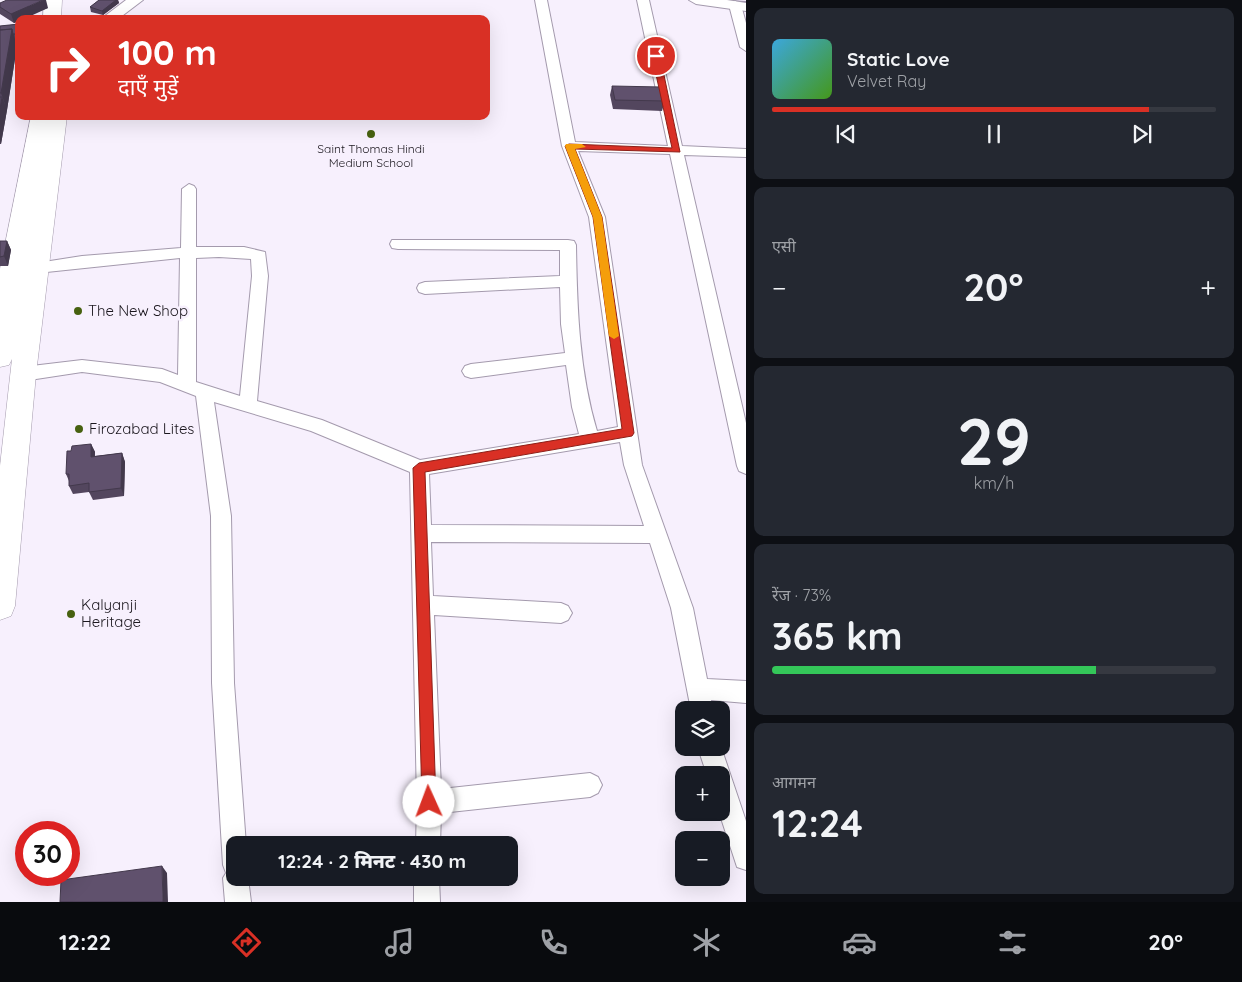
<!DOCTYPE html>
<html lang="hi">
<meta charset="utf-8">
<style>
body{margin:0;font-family:Quicksand,"Noto Sans Devanagari",sans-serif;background:#242831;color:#f1f3f6;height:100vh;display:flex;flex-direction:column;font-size:19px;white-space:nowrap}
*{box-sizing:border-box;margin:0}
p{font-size:16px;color:#9ea1a6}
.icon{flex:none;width:28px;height:28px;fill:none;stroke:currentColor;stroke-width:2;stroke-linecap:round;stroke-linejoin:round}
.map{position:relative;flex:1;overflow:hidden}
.details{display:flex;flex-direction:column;gap:8px;padding:8px;background:#0d0f14;width:496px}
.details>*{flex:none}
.guide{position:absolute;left:15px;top:15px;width:475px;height:105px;border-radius:10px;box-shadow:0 5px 20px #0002;background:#d93025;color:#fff;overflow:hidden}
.tools{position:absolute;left:675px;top:701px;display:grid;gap:10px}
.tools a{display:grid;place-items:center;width:55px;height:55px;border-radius:10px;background:#171b24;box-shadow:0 5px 20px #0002;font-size:25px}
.speed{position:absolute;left:15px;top:821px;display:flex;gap:10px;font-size:25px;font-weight:700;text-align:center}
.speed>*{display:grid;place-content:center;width:65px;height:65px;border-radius:50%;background:#171b24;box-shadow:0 5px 20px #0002;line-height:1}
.speed .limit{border:8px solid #d22;background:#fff;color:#111}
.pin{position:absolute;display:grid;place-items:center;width:42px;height:42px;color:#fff;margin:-21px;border:2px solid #fff;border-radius:50%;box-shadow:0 1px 5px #0007}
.me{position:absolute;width:55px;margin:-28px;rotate:358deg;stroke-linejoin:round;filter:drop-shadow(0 0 4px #0008)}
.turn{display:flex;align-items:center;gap:18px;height:105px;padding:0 20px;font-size:22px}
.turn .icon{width:65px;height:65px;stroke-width:2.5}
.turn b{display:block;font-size:35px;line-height:42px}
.big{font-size:38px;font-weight:800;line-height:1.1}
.details .tile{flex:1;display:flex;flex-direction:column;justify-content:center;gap:8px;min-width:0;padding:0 18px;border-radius:10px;background:#242831}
.details .dial{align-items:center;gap:0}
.dial b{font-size:65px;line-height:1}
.song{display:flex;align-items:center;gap:15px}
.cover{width:60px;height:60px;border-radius:8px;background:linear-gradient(135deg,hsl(200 70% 55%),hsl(100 70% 35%))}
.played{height:5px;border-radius:2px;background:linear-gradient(90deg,#d93025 85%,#363941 85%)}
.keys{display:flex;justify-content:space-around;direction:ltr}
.heat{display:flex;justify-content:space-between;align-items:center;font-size:28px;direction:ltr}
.charge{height:8px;border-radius:4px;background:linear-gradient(90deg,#34c759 73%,#363941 0)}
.trip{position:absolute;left:226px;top:836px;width:292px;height:50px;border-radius:10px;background:#171b24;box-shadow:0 5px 20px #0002;font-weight:800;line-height:50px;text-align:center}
.menu{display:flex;height:80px;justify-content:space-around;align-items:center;background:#090b0e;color:#9ea1a6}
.menu .icon{width:35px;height:35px}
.menu .current{color:#d93025}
.menu b{font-size:22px;color:#f1f3f6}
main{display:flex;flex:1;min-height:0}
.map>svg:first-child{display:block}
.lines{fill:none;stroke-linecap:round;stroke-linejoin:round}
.stream{fill:#a090ae;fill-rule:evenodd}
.minor-casing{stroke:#a49aad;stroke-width:2}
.tertiary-casing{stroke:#a49aad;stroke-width:2}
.primary-casing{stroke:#a49aad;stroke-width:1}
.minor{fill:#fff;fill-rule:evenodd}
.tertiary{fill:#fff;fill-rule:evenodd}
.primary{fill:#fff;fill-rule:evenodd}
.wall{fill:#53465e}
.shaded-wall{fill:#43394c}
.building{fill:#60516d;stroke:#43394c}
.route{fill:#d93025;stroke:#8d1f18}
.slow{fill:#f59e0b}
.poi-dot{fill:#476110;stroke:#f7f0fd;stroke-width:2}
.labels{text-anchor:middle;stroke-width:5;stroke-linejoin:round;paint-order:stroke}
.far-poi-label{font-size:12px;fill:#1b171e;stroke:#f7f0fd}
.poi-label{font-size:15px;fill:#1b171e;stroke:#f7f0fd;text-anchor:start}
</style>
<main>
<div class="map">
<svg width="746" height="902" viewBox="0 0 746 902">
<rect width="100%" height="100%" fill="#f7f0fd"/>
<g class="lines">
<path class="stream" d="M728,0l18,1v2l-16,-2z"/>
<g class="minor-casing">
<path id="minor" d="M535,0h12l28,142 93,4 -31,-146h12l33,146 64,3v8l-62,-2 62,268v51l-7,-3 -2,-5 -67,-312 -92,-3 27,66 37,248 51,143 14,71 39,2v22l-35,-3 2,10h-22l-20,-102 -21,-65 -219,-1 2,54 128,7 7,3 4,7 -4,7 -7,3 -127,-8 7,174 149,-16 8,4 4,8 -4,8 -8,4 -149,16 -1,32h-24l1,-43 -7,-330 -99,-41 -97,-29 17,114 3,167 12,162h-11v33h13l3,24h-26l-2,-24 3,-5 -3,-8 -11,-182 -1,-167 -15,-120 -36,-14 -78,-10 -59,9 -6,-2 -3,-5 3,-5 6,-2 59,-7 80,9 16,6 2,-117 -143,15 -6,-1 -2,-4 2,-4 51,-8 99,-8 1,-59 7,-5 5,2 2,3v58h48l21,5 3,24 -11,125 65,19 98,40 159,-26 -7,-27 -6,-42 -95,13 -6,-2 -3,-5 3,-5 6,-2 94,-11 -4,-29 -1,-37 -135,7 -6,-2 -2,-4 2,-4 6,-2 135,-6v-26l-162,-1 -6,-1 -2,-4 2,-4h176l6,1 2,4c1,63 3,125 21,186l21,-4 -29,-210 -27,-71zM219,257l32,2 1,17 -12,120 -44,-14v-124zM620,442l4,23 20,61 -213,-1 -2,-51z
M735,1l6,4 5,18v28l-6,-4 -11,-42z
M721,747l25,74v49l-9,-3 -18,-55h2v-37h-14l-9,-27z
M414,878h25l1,24h-26z"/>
</g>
<g class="tertiary-casing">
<path id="tertiary" d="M126,0h17l-25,19h-17z
M689,0h38l19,3v8l-50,-7z"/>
</g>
<g class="primary-casing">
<path id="primary" d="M44,0h18l-1,19h-18z
M31,116h36l-31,258 -21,232 -4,10 -11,4v-154l12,-107 -3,6 -9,2v-98z"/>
</g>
<use href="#minor" class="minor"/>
<use href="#tertiary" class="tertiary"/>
<use href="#primary" class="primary"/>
</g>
<path class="wall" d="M99,0h19l1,3 -16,12 -12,-3 -1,-5z
M0,3l48,5 -29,11v2l-5,2 -14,-9z
M19,24v19h-3l1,3 -10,64 -6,34h-1v-118z
M612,86l53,15 -3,10 -49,-2 -3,-14z
M0,241h7l4,9 -3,16h-8z
M91,444l4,8v4l27,-3 3,9 -1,34 -31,4 -4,-8 -16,2 -4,-8v-5l-3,-7 5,-23z"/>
<path class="shaded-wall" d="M43,0h3l2,8 -24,11h-5v2l-5,2 -3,-9z
M116,0h2l1,3 -16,12 -1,-4z
M19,24v16l-2,-6z
M12,29l5,17 -10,64 -6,-17z
M2,97l5,13 -6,34 -1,-3v-32z
M7,241l4,9 -3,16 -4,-10z
M91,444l4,8 -1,13 -3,-8z
M122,453l3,9 -1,34 -3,-8z
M162,866l5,7 1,29h-5z"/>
<path class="building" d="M7,0h36l-32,14 -11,-7v-4z
M99,0h17l-14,11 -12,-4z
M19,24l-2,10h-4l-1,-5 -12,1v-4z
M12,29l-11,64h-1v-63z
M612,86l49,1 4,14 -50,-1z
M0,97h2l-2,12z
M0,241h7l-3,15 -4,1z
M91,444v13l31,-4 -1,35 -32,4v-9l-20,3v-12h-3l1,-23h4l1,-5z
M162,866l1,36h-103l1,-22z"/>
<path class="route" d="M656,54l4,2 20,96 -105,-3 27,68 32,216 -2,3 -207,36 11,330 -2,5 -5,3 -5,-3 -2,-5 -9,-334 6,-5 203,-34 -29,-212 -28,-71 4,-2 103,4 -20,-92z"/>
<path class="slow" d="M566,144h16l4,3 -11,2 27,68 17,119 -5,3 -5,-3 -16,-119 -28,-71z"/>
<g class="poi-dot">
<circle cx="371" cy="134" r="5"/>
<circle cx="78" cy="311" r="5"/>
<circle cx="79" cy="429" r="5"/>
<circle cx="71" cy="614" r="5"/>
</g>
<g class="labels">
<g class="far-poi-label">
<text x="371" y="153">Saint Thomas Hindi<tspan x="371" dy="14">Medium School</tspan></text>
</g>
<g class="poi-label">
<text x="88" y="316">The New Shop</text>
<text x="89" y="434">Firozabad Lites</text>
<text x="81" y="610">Kalyanji<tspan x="81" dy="17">Heritage</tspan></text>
</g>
</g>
</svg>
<div class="tools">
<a><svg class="icon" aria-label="layers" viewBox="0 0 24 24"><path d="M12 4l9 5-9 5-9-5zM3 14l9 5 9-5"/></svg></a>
<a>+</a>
<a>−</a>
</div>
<div class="speed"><div class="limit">30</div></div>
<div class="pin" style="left:656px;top:56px;background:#d93025"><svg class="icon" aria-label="arrive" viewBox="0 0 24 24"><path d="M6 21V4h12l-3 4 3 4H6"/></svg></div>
<svg class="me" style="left:429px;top:802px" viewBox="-20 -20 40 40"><circle r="19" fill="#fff"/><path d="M0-13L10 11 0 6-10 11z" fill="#d93025"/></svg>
<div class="trip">12:24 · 2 मिनट · 430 m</div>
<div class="guide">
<div class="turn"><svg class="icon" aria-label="right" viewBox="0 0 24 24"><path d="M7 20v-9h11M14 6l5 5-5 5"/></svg><div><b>100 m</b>दाएँ मुड़ें</div></div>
</div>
</div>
<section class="details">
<div class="tile">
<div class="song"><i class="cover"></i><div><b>Static Love</b><p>Velvet Ray</p></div></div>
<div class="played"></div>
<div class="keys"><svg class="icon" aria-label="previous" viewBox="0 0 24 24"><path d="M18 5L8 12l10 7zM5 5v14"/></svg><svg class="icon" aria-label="pause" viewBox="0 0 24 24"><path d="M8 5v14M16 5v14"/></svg><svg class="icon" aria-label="next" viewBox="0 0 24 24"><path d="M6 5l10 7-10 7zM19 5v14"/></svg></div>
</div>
<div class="tile"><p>एसी</p>
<div class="heat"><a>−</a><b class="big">20°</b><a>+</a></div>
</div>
<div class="tile dial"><b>29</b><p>km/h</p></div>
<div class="tile"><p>रेंज · 73%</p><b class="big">365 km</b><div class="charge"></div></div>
<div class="tile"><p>आगमन</p><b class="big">12:24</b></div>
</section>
</main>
<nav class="menu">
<b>12:22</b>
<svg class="icon current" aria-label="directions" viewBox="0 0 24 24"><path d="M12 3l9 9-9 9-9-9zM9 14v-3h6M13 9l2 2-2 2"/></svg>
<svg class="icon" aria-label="music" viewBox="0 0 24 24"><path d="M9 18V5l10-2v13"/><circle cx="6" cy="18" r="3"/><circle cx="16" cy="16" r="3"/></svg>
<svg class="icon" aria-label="phone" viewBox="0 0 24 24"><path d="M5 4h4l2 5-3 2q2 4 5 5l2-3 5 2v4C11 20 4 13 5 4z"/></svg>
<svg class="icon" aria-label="climate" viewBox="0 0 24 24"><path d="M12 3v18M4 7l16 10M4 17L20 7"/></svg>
<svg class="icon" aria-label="car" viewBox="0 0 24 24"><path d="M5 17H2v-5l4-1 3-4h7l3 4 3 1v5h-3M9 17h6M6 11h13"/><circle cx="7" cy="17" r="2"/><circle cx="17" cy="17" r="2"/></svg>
<svg class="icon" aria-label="filters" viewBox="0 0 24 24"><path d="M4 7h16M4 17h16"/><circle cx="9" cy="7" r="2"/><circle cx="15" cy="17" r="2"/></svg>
<b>20°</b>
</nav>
